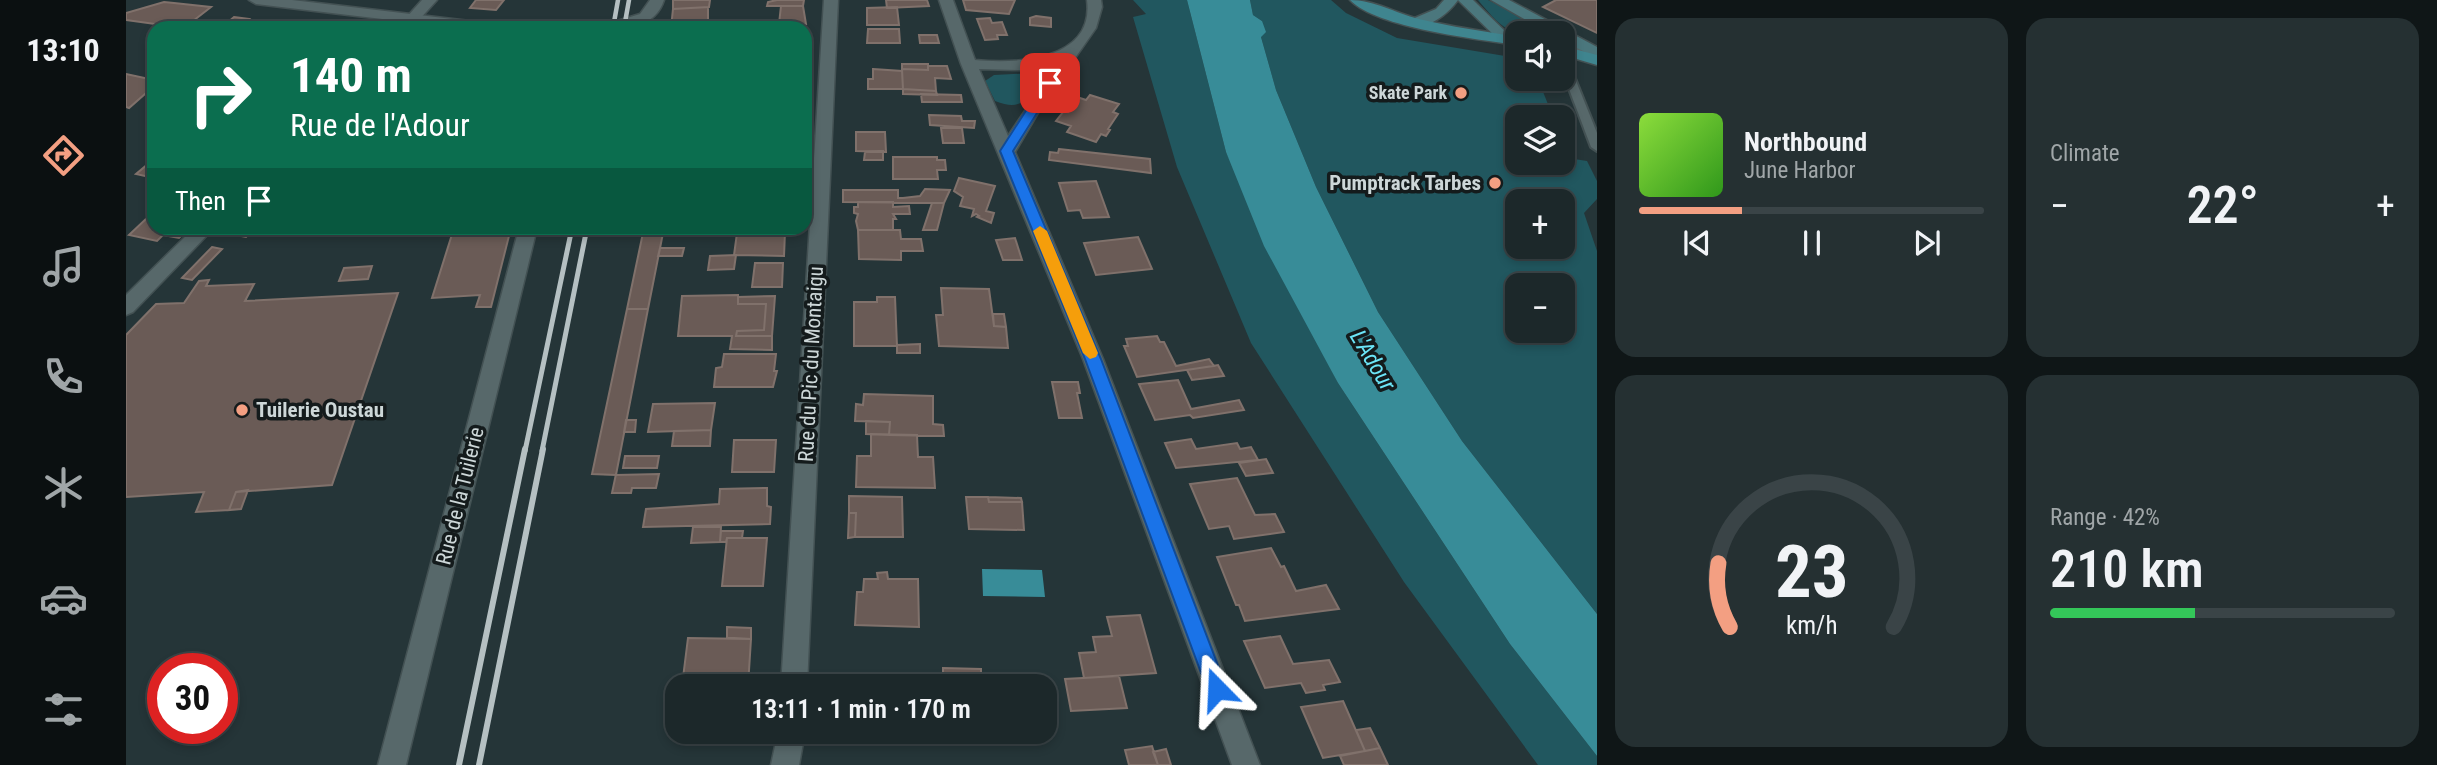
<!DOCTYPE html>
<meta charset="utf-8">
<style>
body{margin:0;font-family:"Roboto Condensed",sans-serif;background:#253032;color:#f1f3f6;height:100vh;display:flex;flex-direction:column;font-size:26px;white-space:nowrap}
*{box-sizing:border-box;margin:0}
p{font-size:23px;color:#a0a6a8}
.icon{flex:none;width:38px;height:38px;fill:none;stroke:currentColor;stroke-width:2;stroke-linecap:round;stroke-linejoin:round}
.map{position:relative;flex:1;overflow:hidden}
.panel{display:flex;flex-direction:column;gap:18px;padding:18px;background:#0f1617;width:840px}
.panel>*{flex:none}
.guide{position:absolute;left:21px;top:21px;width:665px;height:214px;border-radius:21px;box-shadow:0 4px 10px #0003,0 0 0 2px #3a4447;background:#0b6e4f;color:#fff;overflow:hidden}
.fabs{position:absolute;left:1379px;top:21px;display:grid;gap:14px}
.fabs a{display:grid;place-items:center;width:70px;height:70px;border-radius:14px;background:#1c282a;box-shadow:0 4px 10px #0003,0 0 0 2px #3a4447;font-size:35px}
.speed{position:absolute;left:21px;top:653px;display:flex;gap:14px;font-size:35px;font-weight:700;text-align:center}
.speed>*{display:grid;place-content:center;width:91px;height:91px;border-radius:50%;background:#1c282a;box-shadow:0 4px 10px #0003,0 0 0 2px #3a4447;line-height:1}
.speed .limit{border:10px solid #d22;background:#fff;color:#111}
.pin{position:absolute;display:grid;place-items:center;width:60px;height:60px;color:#fff;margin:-30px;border-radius:14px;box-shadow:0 4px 10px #0006}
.me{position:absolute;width:77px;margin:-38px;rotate:339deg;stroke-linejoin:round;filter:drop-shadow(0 0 5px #0008)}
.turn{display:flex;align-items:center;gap:24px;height:147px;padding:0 28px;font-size:32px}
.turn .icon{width:91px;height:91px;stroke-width:2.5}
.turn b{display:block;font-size:49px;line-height:60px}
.then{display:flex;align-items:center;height:66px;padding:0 28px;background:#0003;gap:14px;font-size:26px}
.big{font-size:52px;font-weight:600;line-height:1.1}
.panel .widget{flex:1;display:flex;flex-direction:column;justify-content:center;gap:10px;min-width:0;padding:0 24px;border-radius:21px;background:#253032}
.panel .dial{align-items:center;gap:0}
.dial svg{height:182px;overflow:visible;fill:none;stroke:#3a4447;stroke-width:7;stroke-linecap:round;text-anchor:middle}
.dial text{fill:#f1f3f6;stroke:none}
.song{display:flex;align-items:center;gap:21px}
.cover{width:84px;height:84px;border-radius:10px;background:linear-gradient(135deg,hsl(90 70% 55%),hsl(110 70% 35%))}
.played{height:7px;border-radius:4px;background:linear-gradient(90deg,#f39f82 30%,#3a4447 30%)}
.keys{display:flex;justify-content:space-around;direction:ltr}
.heat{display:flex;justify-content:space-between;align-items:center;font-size:38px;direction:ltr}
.charge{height:10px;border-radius:5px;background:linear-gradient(90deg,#34c759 42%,#3a4447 0)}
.panel .tiles{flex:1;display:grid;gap:18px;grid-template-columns:repeat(2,1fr)}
.trip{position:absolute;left:539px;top:674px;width:392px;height:70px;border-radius:21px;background:#1c282a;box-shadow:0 4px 10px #0003,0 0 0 2px #3a4447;font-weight:600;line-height:70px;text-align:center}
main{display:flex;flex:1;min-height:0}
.tab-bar{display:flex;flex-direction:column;width:126px;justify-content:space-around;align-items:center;background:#0b1011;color:#a0a6a8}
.tab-bar .icon{width:49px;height:49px}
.tab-bar .on{color:#f39f82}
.tab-bar b{font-size:32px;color:#f1f3f6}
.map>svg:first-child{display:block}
.green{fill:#21575f;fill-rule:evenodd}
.water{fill:#388c98}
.building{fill:#6a5b56;stroke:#80716b;stroke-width:2}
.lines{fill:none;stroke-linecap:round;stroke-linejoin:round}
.service-casing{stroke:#435153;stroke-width:4}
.minor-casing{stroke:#435153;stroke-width:3}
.tertiary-casing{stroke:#435153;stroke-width:3}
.secondary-casing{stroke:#435153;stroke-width:3}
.primary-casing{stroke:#435153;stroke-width:3}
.service{fill:#57686a;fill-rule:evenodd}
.minor{fill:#57686a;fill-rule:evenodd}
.tertiary{fill:#57686a;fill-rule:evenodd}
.secondary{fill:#4b777d;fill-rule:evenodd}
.primary{fill:#3f858f;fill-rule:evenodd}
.rail-far2{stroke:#b5c0c2;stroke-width:4.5}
.rail-far1{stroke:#b5c0c2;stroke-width:5}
.rail{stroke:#b5c0c2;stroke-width:6}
.route{fill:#1a73e8;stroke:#114b97;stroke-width:2}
.slow{fill:#f59e0b}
.poi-dot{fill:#f39f82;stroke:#141b1c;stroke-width:2.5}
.labels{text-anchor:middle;stroke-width:7;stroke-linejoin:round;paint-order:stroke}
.far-poi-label{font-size:18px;font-weight:bold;fill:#cdd7d8;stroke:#141b1c;text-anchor:end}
.poi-label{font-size:21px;font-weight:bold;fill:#cdd7d8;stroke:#141b1c;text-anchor:end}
.street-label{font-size:21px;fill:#cdd7d8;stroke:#141b1c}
.water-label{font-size:23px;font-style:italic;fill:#6ce6f8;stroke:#141b1c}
</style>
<main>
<nav class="tab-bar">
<b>13:10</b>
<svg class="icon on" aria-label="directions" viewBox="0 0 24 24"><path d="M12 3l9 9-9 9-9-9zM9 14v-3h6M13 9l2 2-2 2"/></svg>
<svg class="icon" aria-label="music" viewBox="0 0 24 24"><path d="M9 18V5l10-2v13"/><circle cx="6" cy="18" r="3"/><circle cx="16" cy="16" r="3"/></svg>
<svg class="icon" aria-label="phone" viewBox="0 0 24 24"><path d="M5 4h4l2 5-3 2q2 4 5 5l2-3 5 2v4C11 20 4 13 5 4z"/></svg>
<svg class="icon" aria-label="climate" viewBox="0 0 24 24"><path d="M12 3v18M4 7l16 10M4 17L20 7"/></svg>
<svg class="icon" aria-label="car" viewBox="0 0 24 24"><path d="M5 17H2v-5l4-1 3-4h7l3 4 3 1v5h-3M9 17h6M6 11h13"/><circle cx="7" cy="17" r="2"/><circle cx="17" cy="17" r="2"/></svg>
<svg class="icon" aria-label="filters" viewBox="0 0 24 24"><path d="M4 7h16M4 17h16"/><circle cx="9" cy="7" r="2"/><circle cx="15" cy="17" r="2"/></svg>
</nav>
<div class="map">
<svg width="1471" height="765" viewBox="0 0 1471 765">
<rect width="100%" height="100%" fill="#253538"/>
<path class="green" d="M1007,0h54l39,152 112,231 172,261 87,112v9h-59l-134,-183 -153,-239 -74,-176 -44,-150 13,-3z
M1124,0h81l15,13 51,25 120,20v21h21l15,38h-36v46h46v-19l5,14 19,3 10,20v18l-13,14 13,38v363l-135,-173 -84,-129 -62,-125 -40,-97 -15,-53 1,-16 -9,-6zM1391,201h46v46h-46zM1391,285h46v46h-46z
M1352,0h10l68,33c-47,0 -48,3 -78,-33z
M910,73l5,6c-16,20 -18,33 -46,22l-10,-20 9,-6z"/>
<path class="water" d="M1061,0h63l3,15 9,6 4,11 -5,5 15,53 40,97 62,125 84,129 135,173v142l-87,-112 -172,-261 -74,-137 -38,-94z
M856,569l60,1 3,27 -62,-1z"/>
<path class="building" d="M350,0h28l-8,10 -26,-2z
M547,0h37l-1,7 -36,2z
M651,0h27l-1,6h-36l1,-4z
M760,0h41l2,6 -42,2z
M837,0h52l-6,14 -43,-4z
M1430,0h41v33l-54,-26z
M38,2l10,1 37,4 -27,21 -58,-8v-7z
M655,6h22l3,18h-27z
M582,7v21h-37l2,-19z
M771,7l2,18h-32v-17z
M910,16l15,2v9l-21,-2v-7z
M108,17l15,2 -10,9h-18z
M864,18l2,5 10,-1 5,13h-10l1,4 -13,1 -8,-21z
M742,29h31l1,14h-33z
M793,35h18l2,8h-19z
M776,64h26v6l-26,-1z
M802,66h19l4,13 -16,-1 1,13 -33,-2 -1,-20 26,1z
M747,69l29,2 1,18h-35v-10h5z
M0,74l28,6v6l-25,22 -3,-1z
M777,89l33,2 1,4 -34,-1z
M795,94l40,1 1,7h-40z
M964,95l29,9 -6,8 5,2 -10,15 2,1 -4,6 -5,-2 -5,8 -29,-10 4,-6 -15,-5 8,-10 4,1 3,-4 -4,-2 7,-10 12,4z
M803,115l32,1 1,5h13l-1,7 -44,-3z
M815,128h21l2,15h-21z
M730,132h29l1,20 -30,-1z
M933,149l91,10 1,14 -102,-13 1,-8 8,1z
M757,151v9h-19l1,-8z
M767,157h44v3h8l1,10h-9l1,9h-45z
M28,159v19l-18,-4z
M833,178l36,8 -9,25 8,2 -3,10 -14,-6 2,-1 -3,-2 -4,2 2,-7 -14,-3 3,-9 -9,-6z
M970,181l13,36 -26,1 -3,-8 -12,1 -9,-28z
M799,189l25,1 -6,13 -101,-1v-12h55v8h5l17,-2z
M732,202h35v5l16,-1 1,8h-17l3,5h-3v11h-35l-2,-9 2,-7 -4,-1v-6h4z
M806,203h12l-7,27h-14z
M23,216l5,1v11h36l-11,10 -16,-3 -6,6 -28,-6z
M105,228h24l-9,9 -21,-4z
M328,228h57l-20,79h-15l4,-12 -48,3z
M518,228h20l-16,81h-21z
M732,230h42l1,9h20l2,12h-22v9l-42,-1z
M659,232l-1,24 -50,-1 3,-22z
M1012,237l14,32 -56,6 -12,-32z
M889,238l7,22h-19l-7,-20z
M86,247l10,2 -30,31 -10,-2z
M534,248h24l-2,8h-24z
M610,255l-2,14 -26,1 2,-14z
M629,263h28l-1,24h-30z
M246,266l-4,13 -29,2 5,-13z
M83,280l-3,6 48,-2 -9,17 153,-8 -66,192 -96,7 -7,18 -33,2 8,-20 -78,5v-162l30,-31 28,-1 15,-22z
M815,288l48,1 5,37 12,1 2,21 -69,-2 -3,-31h7z
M612,295v9h28l-2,26 -27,1 -1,5h36v14l-42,-1 2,-13h-54l4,-40z
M649,296l-3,40h-36l1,-5 27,-1 2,-26h-28v-7z
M751,297h18l2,49h-43v-44h23z
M501,309h21l-32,166 -24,-1z
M867,314h11l2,13 -12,-1z
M1031,336l3,6h4l12,24 33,-7 5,7 -77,11 -13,-31h4l-2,-7z
M794,344v9h-23v-8z
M598,354h52l-2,17h3l-4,16h-59l2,-19 6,-1z
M1092,365l6,11 -32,4 -5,-10z
M1052,380l13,29 48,-9 5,10 -51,8 -3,-3 -35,5 -16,-36z
M926,382h26l2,11h-3l5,25h-23z
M738,394l69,2v28l10,1 1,11 -55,-1 1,-13 -35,-1 1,-17 7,1z
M589,403l-4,27 -63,2 5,-28z
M500,420h10l-1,12h-11z
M740,421l24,1 -1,13 -23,-1z
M585,430l-1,16h-38l2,-15z
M745,434l46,1 1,22h15l2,31 -79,-1 1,-31h14z
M1065,439l5,10 41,-6 3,6 11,-2 7,13 -82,8 -11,-25z
M608,440h42l-2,32h-42z
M499,456h34l-2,12h-34z
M1140,459l7,14 -27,3 -7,-13z
M490,474v1l43,-1 -3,14h-24l-1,5h-19z
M1111,478l18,37 20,-1 9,18 -50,7 -5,-13 -20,3 -19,-45z
M641,488v18l4,1 -1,17 -127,3 3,-18 73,-5 1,-15z
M122,490l-7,19 -12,1 7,-18z
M723,496l53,1 1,40h-48l1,-24h-7z
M840,497h22l1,5h33l2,28 -55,-1z
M862,497l33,1 1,4h-33z
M723,513h7l-1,24 -7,1z
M567,527h28l-1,15 -29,1z
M595,531h22l-1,7h-15l-1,4h-6z
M601,538h40l-4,48h-41z
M1145,548l10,19 3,-1 12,25 30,-6 13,24 -94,12 -6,-16h-3l-19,-48z
M761,572l1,7h30l1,48 -64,-2 2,-33h6l1,-13h14l-1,-6z
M1014,615l16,58 -72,5 -5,-25 17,-1 -3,-15 19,-1 -5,-19z
M601,627l24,1v11l-24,-1z
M1154,636l13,28 36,-4 11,22 -17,3 2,5 -19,3 -5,-10 -36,5 -21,-47z
M562,638l63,1 -3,47h-66z
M817,668l38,1v17h-38z
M864,675l50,2 -1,9h-49z
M993,676l8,32 -56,3 -6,-32z
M1217,701l22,50 -42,7 -22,-51z
M1244,728l10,20 -15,3 -9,-21z
M1026,746l6,19h-29l-4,-15z
M1254,748l8,17h-44l-4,-9z
M1040,749l5,16h-13l-5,-13z"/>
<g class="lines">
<g class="service-casing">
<path id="service" d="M1437,58l5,3 29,72v18l-6,-4 -28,-74z"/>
</g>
<g class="minor-casing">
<path id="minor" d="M296,0h15l-20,22h-10l-2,-3z
M698,0h14l-31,686h-26z
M813,0h14l22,60c41,4 120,1 112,-60h14l1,7 -6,21 -51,73 -30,51 88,207 157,406h-28l-149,-406 -122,-295zM932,62l-50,74 -29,-67 42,1z
M1437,46l34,1v10l-34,-3z
M393,228h18l-131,537h-28z
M652,732h27l-6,33h-28z"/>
</g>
<g class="tertiary-casing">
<path id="tertiary" d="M123,0h43l203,24 7,4h-44l-202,-24z
M524,0h14c-9,28 -37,28 -62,28l2,-3 36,-11z
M68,228h20l-81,84 -7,3v-20z"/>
</g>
<g class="secondary-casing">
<path id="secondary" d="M1318,0h29l40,39 -2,3h-10l-43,-42c-10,14 -30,30 -48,26l-2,-3 2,-3 26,-11z
M1365,0h18l88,47v11l-34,-17v-8h-14z"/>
</g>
<g class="primary-casing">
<path id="primary" d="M1224,0c24,0 45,13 69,19 32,8 65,12 98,18v8c-40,-6 -140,-17 -167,-45z
M1437,46l34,9v10l-34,-10z"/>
</g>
<use href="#service" class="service"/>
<use href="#minor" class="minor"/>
<use href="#tertiary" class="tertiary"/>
<use href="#secondary" class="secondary"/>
<use href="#primary" class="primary"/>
<path class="rail-far2" d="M487,28l5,-28
M498,28l5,-28"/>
<path class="rail-far1" d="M399,451l47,-223
M416,451l45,-223"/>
<path class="rail" d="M333,765l66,-316
M353,765l64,-316"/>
</g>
<path class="route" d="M924,80l6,3 -43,68 88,208 126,330 -3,7 -7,3 -7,-3 -3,-7 -122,-330 -85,-208 45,-70z"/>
<path class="slow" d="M914,226l7,5 51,122 -2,4 -6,2 -7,-6 -50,-122z"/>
<g class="poi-dot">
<circle cx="1335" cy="93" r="7"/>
<circle cx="1369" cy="183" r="7"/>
<circle cx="116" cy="410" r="7"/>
</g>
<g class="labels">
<g class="far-poi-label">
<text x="1321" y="99">Skate Park</text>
</g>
<g class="poi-label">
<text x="1355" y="190">Pumptrack Tarbes</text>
<text x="130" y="417" text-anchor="start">Tuilerie Oustau</text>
</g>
<g class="street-label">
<text transform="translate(685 364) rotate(-87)" y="7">Rue du Pic du Montaigu</text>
<text transform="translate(334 496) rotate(-76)" y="7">Rue de la Tuilerie</text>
</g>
<g class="water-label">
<text transform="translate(1247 360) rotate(59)" y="8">L'Adour</text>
</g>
</g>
</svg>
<div class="fabs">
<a><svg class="icon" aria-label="sound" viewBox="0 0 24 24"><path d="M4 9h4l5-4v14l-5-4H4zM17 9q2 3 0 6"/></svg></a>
<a><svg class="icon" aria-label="layers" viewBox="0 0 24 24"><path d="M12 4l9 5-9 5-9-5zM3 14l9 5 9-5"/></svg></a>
<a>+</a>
<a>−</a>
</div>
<div class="speed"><div class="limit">30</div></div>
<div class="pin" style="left:924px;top:83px;background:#d93025"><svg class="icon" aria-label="arrive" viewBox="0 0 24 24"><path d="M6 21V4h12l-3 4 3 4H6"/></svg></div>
<svg class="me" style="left:1091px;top:689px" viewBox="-20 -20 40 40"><path d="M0-17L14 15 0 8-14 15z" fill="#1a73e8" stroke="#fff" stroke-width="4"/></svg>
<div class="trip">13:11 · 1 min · 170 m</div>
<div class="guide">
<div class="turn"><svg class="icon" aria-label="right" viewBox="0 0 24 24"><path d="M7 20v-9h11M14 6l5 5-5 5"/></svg><div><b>140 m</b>Rue de l'Adour</div></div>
<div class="then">Then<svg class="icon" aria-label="arrive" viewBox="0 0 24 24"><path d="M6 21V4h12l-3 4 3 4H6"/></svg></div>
</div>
</div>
<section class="panel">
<div class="tiles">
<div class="widget">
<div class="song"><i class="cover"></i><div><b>Northbound</b><p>June Harbor</p></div></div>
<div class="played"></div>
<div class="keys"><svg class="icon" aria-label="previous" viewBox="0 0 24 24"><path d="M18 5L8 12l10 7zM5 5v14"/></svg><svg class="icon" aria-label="pause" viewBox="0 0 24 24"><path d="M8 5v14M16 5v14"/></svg><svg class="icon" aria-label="next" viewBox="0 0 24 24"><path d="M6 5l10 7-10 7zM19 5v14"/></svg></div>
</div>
<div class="widget"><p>Climate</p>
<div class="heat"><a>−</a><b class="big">22°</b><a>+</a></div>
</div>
<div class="widget dial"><svg viewBox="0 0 100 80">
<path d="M14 69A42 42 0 1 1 86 69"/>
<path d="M14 69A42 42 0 0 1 9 41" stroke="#f39f82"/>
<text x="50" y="56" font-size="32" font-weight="700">23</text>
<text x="50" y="72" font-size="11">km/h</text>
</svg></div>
<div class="widget"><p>Range · 42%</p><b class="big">210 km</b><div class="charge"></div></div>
</div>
</section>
</main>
